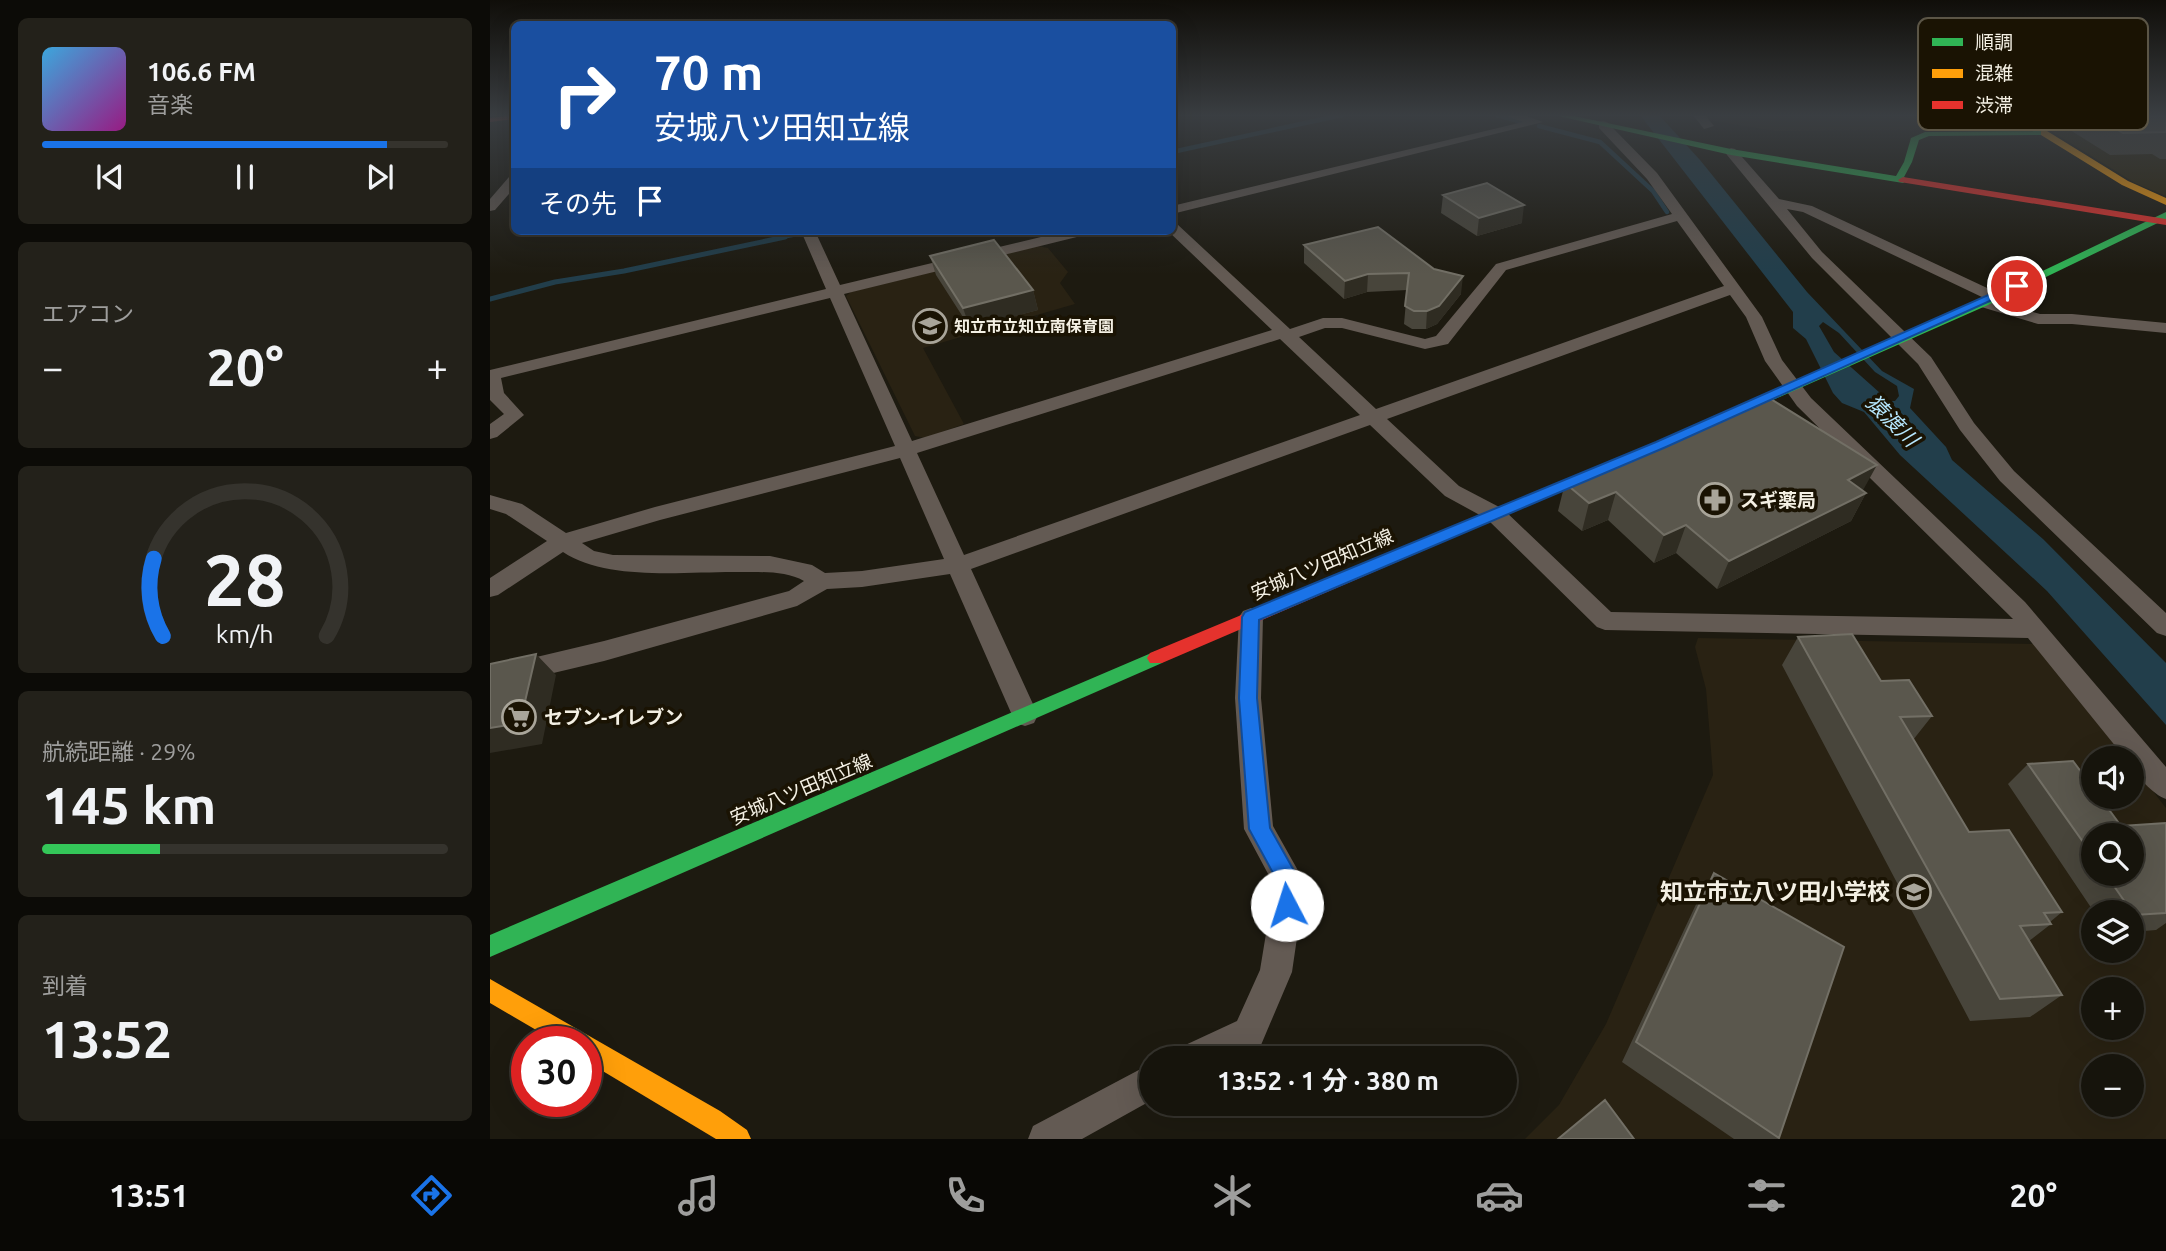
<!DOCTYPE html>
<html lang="ja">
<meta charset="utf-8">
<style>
body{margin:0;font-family:Ubuntu,"Noto Sans JP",sans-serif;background:#23211a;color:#f1f3f6;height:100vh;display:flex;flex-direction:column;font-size:26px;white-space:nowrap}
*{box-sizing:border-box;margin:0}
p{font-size:23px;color:#9e9e9d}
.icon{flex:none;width:38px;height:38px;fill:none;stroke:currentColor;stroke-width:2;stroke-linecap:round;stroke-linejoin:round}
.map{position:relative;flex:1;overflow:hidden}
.sheet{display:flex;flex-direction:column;gap:18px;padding:18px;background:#0c0b07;width:490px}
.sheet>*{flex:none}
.top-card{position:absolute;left:21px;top:21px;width:665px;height:214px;border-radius:10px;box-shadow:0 7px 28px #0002,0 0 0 2px #35332d;background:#1a4fa0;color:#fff;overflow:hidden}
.buttons{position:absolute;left:1591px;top:746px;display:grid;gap:14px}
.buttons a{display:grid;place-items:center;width:63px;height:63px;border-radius:50%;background:#16140c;box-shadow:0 7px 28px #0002,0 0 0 2px #35332d;font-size:35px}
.speed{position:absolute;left:21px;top:1026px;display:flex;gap:14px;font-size:35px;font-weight:700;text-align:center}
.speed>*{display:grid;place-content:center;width:91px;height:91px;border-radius:50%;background:#16140c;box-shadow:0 7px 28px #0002,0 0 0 2px #35332d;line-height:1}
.speed .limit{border:10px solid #d22;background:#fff;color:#111}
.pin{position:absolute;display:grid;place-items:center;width:60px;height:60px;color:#fff;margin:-30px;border:4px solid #fff;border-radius:50%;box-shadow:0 2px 7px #0007}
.me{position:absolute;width:77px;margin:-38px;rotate:355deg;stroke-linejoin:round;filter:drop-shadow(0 0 5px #0008)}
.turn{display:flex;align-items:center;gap:24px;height:147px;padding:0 28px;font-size:32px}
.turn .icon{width:91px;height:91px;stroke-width:2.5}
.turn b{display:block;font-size:49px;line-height:60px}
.then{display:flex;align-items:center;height:66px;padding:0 28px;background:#0003;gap:14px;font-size:26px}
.big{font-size:52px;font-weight:700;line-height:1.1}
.sheet .tile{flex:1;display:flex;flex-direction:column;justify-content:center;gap:10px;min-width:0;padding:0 24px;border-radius:10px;background:#23211a}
.sheet .dial{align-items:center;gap:0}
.dial svg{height:182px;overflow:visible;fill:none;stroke:#35332d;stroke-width:7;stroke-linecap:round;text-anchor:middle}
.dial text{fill:#f1f3f6;stroke:none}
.song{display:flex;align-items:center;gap:21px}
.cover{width:84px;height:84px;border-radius:10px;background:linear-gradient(135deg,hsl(200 70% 55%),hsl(310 70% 35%))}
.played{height:7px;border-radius:4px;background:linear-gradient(90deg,#1a73e8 85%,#35332d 85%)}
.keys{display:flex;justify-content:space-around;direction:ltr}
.heat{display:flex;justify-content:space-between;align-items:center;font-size:38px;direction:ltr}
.charge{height:10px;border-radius:5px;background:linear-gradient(90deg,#34c759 29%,#35332d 0)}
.trip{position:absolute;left:649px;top:1046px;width:378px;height:70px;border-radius:35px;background:#16140c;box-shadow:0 7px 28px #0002,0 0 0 2px #35332d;font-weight:700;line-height:70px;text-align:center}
.tabs{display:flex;height:112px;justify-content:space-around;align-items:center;background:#090805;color:#9e9e9d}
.tabs .icon{width:49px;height:49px}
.tabs .active{color:#1a73e8}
.tabs b{font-size:32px;color:#f1f3f6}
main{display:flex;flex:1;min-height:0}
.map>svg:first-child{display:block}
.built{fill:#2c240c}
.education{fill:#292213;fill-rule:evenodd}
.water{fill:#223e4b;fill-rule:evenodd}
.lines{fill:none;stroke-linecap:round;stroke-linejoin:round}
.stream-far1{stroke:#223e4b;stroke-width:4.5}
.stream{stroke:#223e4b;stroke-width:5}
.street{fill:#635a53;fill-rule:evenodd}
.fast{fill:#30b455;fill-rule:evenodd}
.slow{fill:#ff9f0a;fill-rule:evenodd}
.jam{fill:#e5322d;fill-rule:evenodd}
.wall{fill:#48453b;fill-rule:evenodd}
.shaded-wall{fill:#2f2c22}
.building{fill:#5a574d;stroke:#726f65;stroke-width:2}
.route{fill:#1a73e8;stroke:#114b97;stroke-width:2}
.labels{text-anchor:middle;stroke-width:7;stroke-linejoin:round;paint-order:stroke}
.far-poi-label{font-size:16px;font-weight:bold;fill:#f4f0e4;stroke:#1a1303;text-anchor:start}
.poi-label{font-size:19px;font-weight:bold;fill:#f4f0e4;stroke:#1a1303;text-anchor:start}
.street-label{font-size:19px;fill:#f4f0e4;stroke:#1a1303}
.water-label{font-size:21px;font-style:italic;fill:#b6e7fe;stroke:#1a1303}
.near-poi-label{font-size:23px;font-weight:bold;fill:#f4f0e4;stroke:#1a1303;text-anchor:end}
.key{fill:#1a1303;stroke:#5b5546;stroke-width:2}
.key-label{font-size:19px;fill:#f4f0e4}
</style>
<main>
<section class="sheet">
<div class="tile">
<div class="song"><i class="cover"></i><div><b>106.6 FM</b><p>音楽</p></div></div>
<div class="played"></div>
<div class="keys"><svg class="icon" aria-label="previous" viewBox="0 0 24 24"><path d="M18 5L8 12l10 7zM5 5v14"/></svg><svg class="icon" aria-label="pause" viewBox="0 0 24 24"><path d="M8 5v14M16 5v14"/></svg><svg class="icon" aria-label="next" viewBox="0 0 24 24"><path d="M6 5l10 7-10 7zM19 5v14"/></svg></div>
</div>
<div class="tile"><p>エアコン</p>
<div class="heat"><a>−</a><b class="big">20°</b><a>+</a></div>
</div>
<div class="tile dial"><svg viewBox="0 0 100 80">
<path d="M14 69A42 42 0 1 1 86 69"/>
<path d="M14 69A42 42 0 0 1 10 35" stroke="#1a73e8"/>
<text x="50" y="56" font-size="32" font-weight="700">28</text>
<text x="50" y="72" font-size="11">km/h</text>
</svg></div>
<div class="tile"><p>航続距離 · 29%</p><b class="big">145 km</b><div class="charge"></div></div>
<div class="tile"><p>到着</p><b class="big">13:52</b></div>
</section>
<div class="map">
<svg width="1676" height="1139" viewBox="0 0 1676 1139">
<rect width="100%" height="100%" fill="#1d1a10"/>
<path class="built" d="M1535,115h141v81l-31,-13z"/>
<path class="education" d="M1215,115h206l19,15 -155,1 -66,-11z
M548,246l10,2 20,24 -8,11 15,21 -152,44 41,76 -39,14 -10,-2 -69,-140 5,-4z
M1208,638l338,6 90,114h-33v38h39v-32l34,44v331h-641l34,-34 47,-81 107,-249 -7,-86 -11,-42zM1603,835h39v38h-39zM1603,912h39v38h-39zM1603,989h39v38h-39zM1603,1066h39v38h-39z"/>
<path class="water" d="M1150,115h19l41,45 107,132 75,79 32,18 -4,19 36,39 6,13 91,79 123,124v62l-119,-134 -147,-136 -36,-43 -22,-9 -9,-10 -27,-54 -13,-11v-16zM1333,322l16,11 36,39 22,14 2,10 -4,5h-6l-55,-49 -15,-26z"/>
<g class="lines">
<path class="stream-far1" d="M1007,115l25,7
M1049,126l61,16 53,49 14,21
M682,152l170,-37
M287,238l20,-4"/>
<path class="stream" d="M0,299l65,-17 69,-11 161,-34"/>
<path class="street" d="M1014,115h20l19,7 -371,92v-8l351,-84z
M1203,115h12l9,11 -10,3z
M1113,121l4,1 50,51 105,144 20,43 29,38 214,204 141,165v32c-14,-5 -34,-26 -34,-41h-7l-97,-120 -423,-8 -8,-3 -110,-108 -42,-23 -75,-71 -399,144 67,146 -4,8 -9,3 -9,-3 -4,-8 -62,-141 -88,13 -35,2 -30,17 -193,55 -114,27v-20l114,-27 185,-50 15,-10c-18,-10 -42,-9 -63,-9 -54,-1 -133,10 -178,-20l-65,43 -8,2v-19l57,-37 -41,-27 -16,-5v-14l32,9 44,29 89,-26 240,-61 -65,-148 -329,80 3,15 20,22 -27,22 -7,2v-15l14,-10 -14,-14v-30l336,-81 -25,-58h14l25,54 226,-54h25l-2,3 -245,60 68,147 360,-111 -104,-99h4v-8l5,1 113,105 33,-11h19l83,21 11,-3 60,-72 176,-50 -25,-35 -48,-51v-6zM1187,221l47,65 -348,123 -77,-72 26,-9h17l83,21 23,-5 58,-74zM1240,295l16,22 19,44 32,45 216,213 -402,-7 -108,-103 -44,-23 -72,-67zM790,339l80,76 -396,140 -47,-102zM410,458l44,101 -82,12 -37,2 -13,-8 -42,-9 -157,-1 -19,-4 -12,-8 78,-23z
M1241,148l4,1 44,50 33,7 188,88 2,3 -6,4 44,13h32l94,9v10l-94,-9h-34l-60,-18 -2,-3 8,-5 -181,-86 -16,-3 35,43 109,105 43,66 40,48 152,142v23l-9,-3 -157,-152 -40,-51 -42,-66 -106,-106 -85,-103 -2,-3z
M24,176v12l-19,22 -5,1v-12l19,-22z
M761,608l8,3 4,6 -2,81 12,128 32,57 -13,89 -31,73 -29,14h-56l5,-12 56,-26 23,-51 14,-85 -30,-56 -9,-131 4,-81 4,-6z
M662,1063v37l-70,39h-54l5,-13z"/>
<path class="fast" d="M1064,115h15l162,34 165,27 8,-14 7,-24 14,-6 110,-1 -23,-16h10l26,18 -4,2 -115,1 -10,4 -7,22 -8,15 4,3 -5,3 -172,-28z
M1676,212v7l-178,86 -256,113 -5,1 -7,-4 260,-114z
M1114,464l7,4 -2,3 -82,35h-10l-2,-3 2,-3z
M666,651l6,2 3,5 -3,5 -672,294v-22z"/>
<path class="slow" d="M1551,131h6l81,50 38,17v7l-44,-20 -81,-50z
M0,979l230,132 27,19 4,9h-35l-130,-78v-20h-31l-65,-38z"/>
<path class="jam" d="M24,115v4l-24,3v-4z
M1413,177l263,42v6l-266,-43 -2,-2z
M1032,498l5,2 2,3 -2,3 -365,157h-12l-3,-5 3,-5z"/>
</g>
<path class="wall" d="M1556,115h120v44h-6l-8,-5 -42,1z
M953,195l79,28 -45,13 -36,-23z
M888,227l83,67 -24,30 -11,5h-14l-8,-5 3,-34 -40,2 -23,7 -40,-36v-18z
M440,256l103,34 5,20 -68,18 -34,-53z
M1075,483l298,8 3,2 -15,28 -134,68 -41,-36 -22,10 -46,-43 -26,11 -24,-20z
M1308,637l83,44 51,35 -19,24 56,92 93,80 -12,10 1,2 -22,17 33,54 -32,22 -60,4 -188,-356z
M1538,764l93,62 45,-3v100l-10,7 -24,2v-20h-38l-86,-128zM1603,835l39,38h-39z
M1224,873l65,265 -1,1h-44l-112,-77 77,-164z"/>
<path class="shaded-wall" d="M1034,205l-2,18 -45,13 2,-18z
M878,274l-1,18 -23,7 1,-18z
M973,276l-2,18 -24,30 -11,5 1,-18z
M543,290l5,20 -68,18 -7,-20z
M1387,465l-15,27 -14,-12z
M1126,492l-8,28 -26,11 7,-28z
M1376,493l-15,28 -134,68 12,-28z
M1196,525l-10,28 -22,10 10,-28z
M46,654l20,21 -14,69 -52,9v-25z"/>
<path class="building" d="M1603,115h73v17l-43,1z
M997,183l37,22 -45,13 -36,-23z
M888,227l56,42 29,7 -24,30 -12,5h-13l-9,-5 4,-33 -41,1 -23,7 -41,-36z
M504,240l39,50 -70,18 -33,-52z
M1276,396l111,69 -29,15 18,13 -137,68 -43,-36 -22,10 -48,-43 -27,11 -24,-20z
M1362,634l29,47 28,-1 23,36 -32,1 69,115 40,-2 53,82 -18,1 7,11 -31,2 42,69 -62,4 -202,-362z
M46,654l-16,69 -30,5v-64z
M1583,761l20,27v8h6l22,30 45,-3v90l-32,2 -29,-42h27v-38h-39v21l-65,-92z
M1224,873l130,74 -65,191 -143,-96z
M1115,1100l29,39h-76z"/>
<linearGradient id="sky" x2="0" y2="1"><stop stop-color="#100e09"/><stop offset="0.42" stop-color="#3a3e42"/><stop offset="1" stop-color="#3a3e42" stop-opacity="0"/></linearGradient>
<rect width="1676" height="274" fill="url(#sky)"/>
<path class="route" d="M1523,284l10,2 -357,161 -407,173 -2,78 13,130 31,55 -7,29 -7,3 -8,-3 -3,-7 3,-21 -30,-55 -10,-131 3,-81 3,-5 411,-170z"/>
<defs>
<g id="school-ring" transform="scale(1.75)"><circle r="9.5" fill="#1a1303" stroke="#a9a59a" stroke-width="1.5"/><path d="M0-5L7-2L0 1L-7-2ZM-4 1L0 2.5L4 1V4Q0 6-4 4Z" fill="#a9a59a"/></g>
<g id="pharmacy-ring" transform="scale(1.75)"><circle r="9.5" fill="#1a1303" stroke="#a9a59a" stroke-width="1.5"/><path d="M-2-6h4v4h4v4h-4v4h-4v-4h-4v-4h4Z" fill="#a9a59a"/></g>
<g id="supermarket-ring" transform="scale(1.75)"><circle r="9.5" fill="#1a1303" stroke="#a9a59a" stroke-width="1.5"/><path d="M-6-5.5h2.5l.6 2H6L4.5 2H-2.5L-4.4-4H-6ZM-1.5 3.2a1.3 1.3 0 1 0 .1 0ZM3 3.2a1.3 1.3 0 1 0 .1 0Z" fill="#a9a59a"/></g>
</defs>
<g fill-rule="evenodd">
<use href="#school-ring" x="440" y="326"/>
<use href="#pharmacy-ring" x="1225" y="500"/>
<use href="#supermarket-ring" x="29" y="717"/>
<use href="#school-ring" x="1424" y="892"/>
</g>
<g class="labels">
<g class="far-poi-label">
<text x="464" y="332">知立市立知立南保育園</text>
</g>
<g class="poi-label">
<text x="1250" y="507">スギ薬局</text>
<text x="54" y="724">セブン-イレブン</text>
</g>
<g class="street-label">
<text transform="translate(832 564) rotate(-23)" y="7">安城八ツ田知立線</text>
<text transform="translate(311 789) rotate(-23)" y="7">安城八ツ田知立線</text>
</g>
<g class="water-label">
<text transform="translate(1402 421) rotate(45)" y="7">猿渡川</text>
</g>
<g class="near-poi-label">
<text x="1400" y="900">知立市立八ツ田小学校</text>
</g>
</g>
<rect x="1428" y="18" width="230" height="112" rx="10" class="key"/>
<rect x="1442" y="38" width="31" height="8" fill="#30b455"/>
<rect x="1442" y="69" width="31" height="9" fill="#ff9f0a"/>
<rect x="1442" y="101" width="31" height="8" fill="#e5322d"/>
<g class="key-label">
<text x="1485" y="49">順調</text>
<text x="1485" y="80">混雑</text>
<text x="1485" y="112">渋滞</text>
</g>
</svg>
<div class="buttons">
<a><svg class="icon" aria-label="sound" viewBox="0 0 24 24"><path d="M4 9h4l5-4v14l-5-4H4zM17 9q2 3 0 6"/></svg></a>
<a><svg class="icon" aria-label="search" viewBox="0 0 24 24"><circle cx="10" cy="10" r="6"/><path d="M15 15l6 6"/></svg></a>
<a><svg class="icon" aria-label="layers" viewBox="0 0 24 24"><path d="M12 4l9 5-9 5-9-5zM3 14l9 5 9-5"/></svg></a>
<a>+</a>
<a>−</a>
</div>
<div class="speed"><div class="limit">30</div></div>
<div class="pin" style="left:1527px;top:286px;background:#d93025"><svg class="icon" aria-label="arrive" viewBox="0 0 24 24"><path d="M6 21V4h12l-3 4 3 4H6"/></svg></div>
<svg class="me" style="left:797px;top:905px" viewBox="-20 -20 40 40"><circle r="19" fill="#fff"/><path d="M0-13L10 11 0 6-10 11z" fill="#1a73e8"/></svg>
<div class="trip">13:52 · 1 分 · 380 m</div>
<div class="top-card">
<div class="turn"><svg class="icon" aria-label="right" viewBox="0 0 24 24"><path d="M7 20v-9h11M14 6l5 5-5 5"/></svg><div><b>70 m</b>安城八ツ田知立線</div></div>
<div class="then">その先<svg class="icon" aria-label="arrive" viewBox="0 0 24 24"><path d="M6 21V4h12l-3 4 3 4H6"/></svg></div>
</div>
</div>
</main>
<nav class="tabs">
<b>13:51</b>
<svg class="icon active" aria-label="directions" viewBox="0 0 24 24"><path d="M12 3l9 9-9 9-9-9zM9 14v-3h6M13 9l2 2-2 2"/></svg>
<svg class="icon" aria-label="music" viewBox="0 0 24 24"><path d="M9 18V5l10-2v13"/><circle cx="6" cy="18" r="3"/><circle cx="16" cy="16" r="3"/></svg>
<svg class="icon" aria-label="phone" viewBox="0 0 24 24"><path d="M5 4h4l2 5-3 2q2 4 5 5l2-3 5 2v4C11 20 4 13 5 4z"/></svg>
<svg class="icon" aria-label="climate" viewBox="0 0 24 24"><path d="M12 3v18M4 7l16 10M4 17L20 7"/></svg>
<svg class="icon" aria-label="car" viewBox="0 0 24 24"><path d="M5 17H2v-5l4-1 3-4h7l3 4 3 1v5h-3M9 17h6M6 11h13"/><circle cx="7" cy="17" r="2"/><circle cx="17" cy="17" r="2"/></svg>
<svg class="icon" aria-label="filters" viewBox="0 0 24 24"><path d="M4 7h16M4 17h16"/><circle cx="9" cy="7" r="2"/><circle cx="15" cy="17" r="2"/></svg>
<b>20°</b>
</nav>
